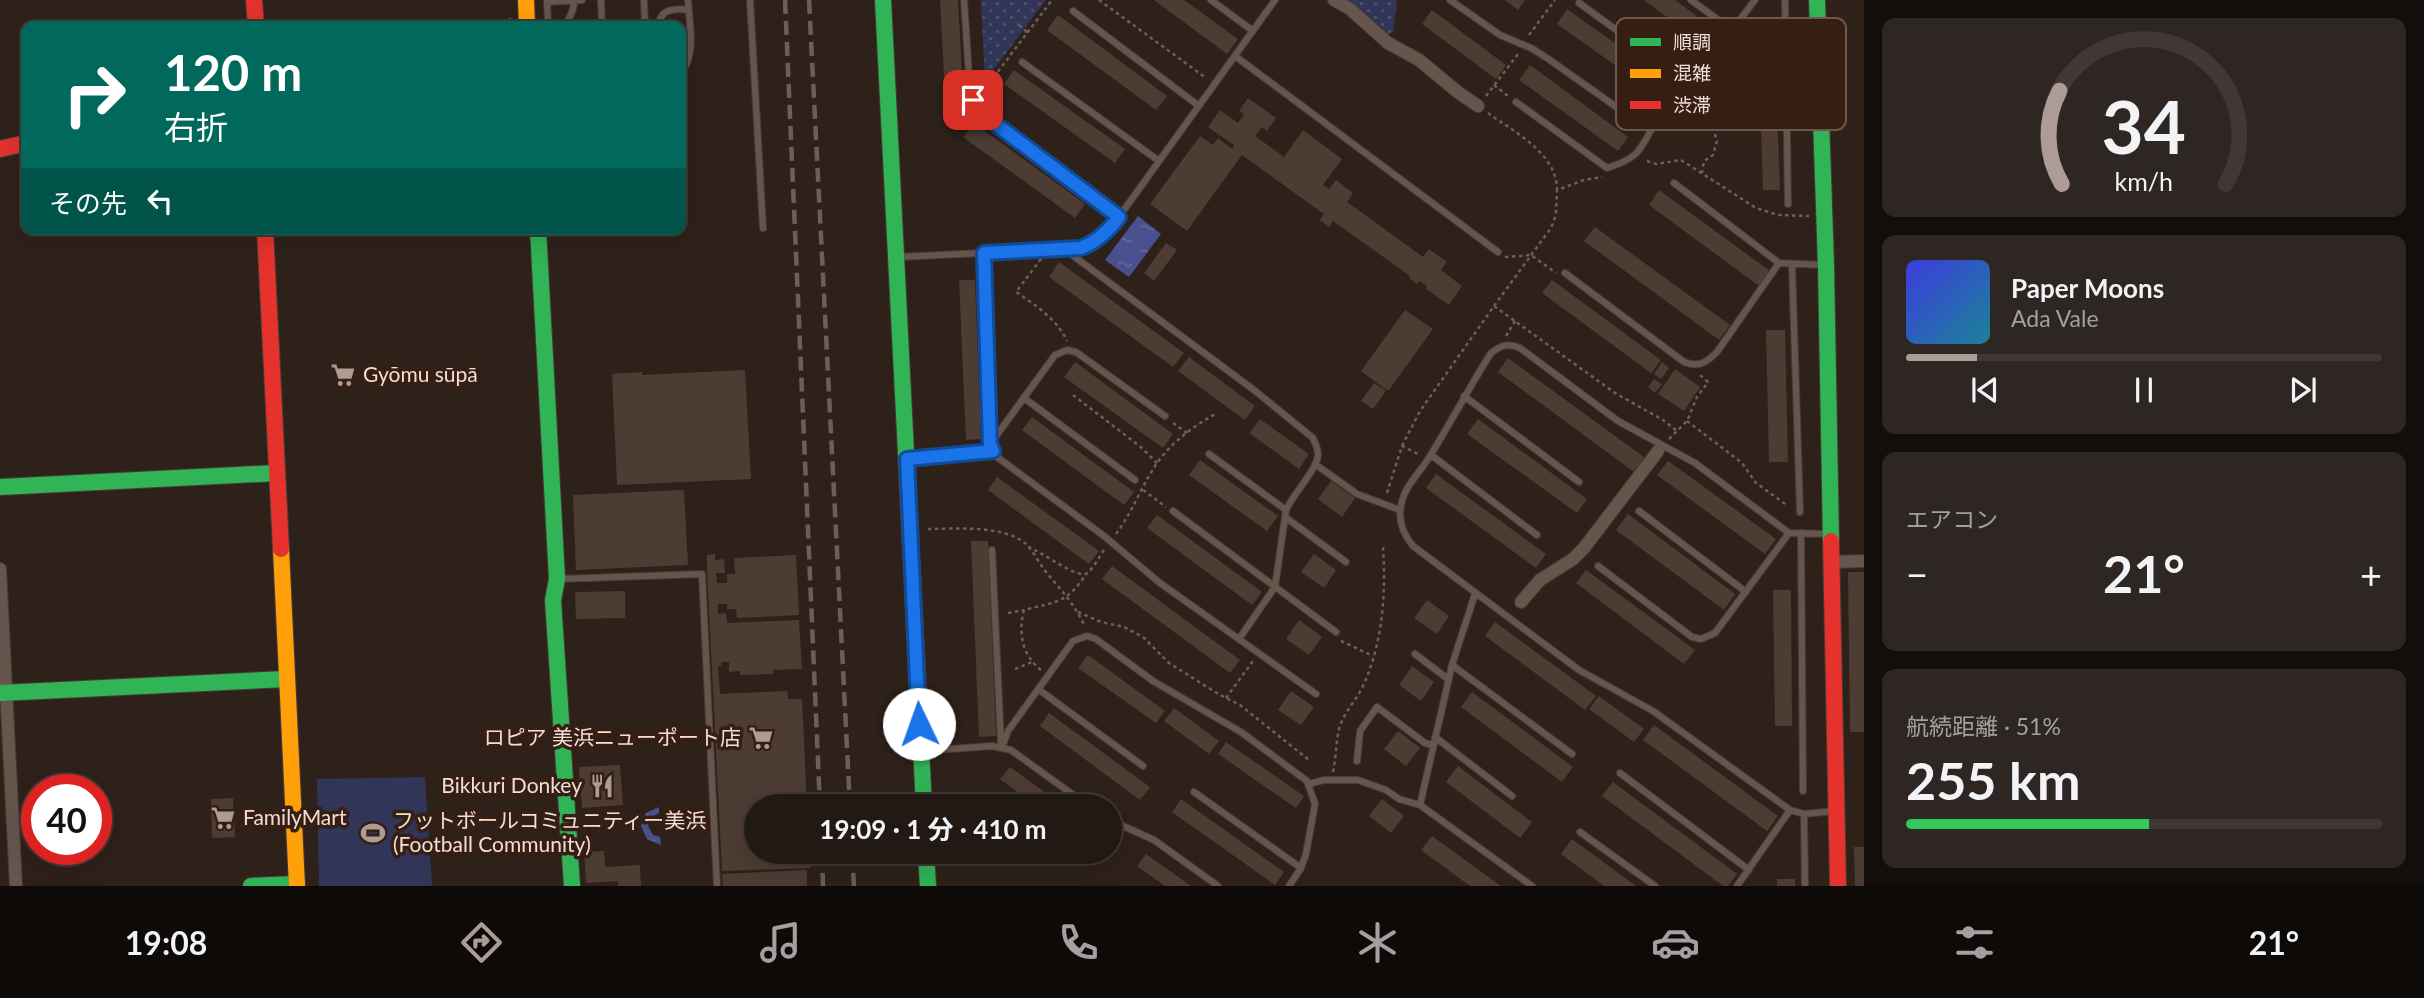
<!DOCTYPE html>
<html lang="ja">
<meta charset="utf-8">
<style>
body{margin:0;font-family:Lato,"Noto Sans JP",sans-serif;background:#2e2622;color:#f1f3f6;height:100vh;display:flex;flex-direction:column;font-size:26px;white-space:nowrap}
*{box-sizing:border-box;margin:0}
p{font-size:23px;color:#a2a0a0}
.icon{flex:none;width:38px;height:38px;fill:none;stroke:currentColor;stroke-width:2;stroke-linecap:round;stroke-linejoin:round}
.map{position:relative;flex:1;overflow:hidden}
.sheet{display:flex;flex-direction:column;gap:18px;padding:18px;background:#130e0b;width:560px}
.sheet>*{flex:none}
.banner{position:absolute;left:21px;top:21px;width:665px;height:214px;border-radius:14px;box-shadow:0 7px 28px #0002,0 0 0 2px #3f3834;background:#00695c;color:#fff;overflow:hidden}
.speed{position:absolute;left:21px;top:774px;display:flex;gap:14px;font-size:35px;font-weight:700;text-align:center}
.speed>*{display:grid;place-content:center;width:91px;height:91px;border-radius:50%;background:#221914;box-shadow:0 7px 28px #0002,0 0 0 2px #3f3834;line-height:1}
.speed .limit{border:10px solid #d22;background:#fff;color:#111}
.pin{position:absolute;display:grid;place-items:center;width:60px;height:60px;color:#fff;margin:-30px;border-radius:14px;box-shadow:0 4px 10px #0006}
.me{position:absolute;width:77px;margin:-38px;rotate:357deg;stroke-linejoin:round;filter:drop-shadow(0 0 5px #0008)}
.turn{display:flex;align-items:center;gap:24px;height:147px;padding:0 28px;font-size:32px}
.turn .icon{width:91px;height:91px;stroke-width:2.5}
.turn b{display:block;font-size:49px;line-height:60px}
.then{display:flex;align-items:center;height:66px;padding:0 28px;background:#0003;gap:14px;font-size:26px}
.big{font-size:52px;font-weight:700;line-height:1.1}
.sheet .card{flex:1;display:flex;flex-direction:column;justify-content:center;gap:10px;min-width:0;padding:0 24px;border-radius:14px;background:#2e2622}
.sheet .dial{align-items:center;gap:0}
.dial svg{height:182px;overflow:visible;fill:none;stroke:#3f3834;stroke-width:7;stroke-linecap:round;text-anchor:middle}
.dial text{fill:#f1f3f6;stroke:none}
.song{display:flex;align-items:center;gap:21px}
.cover{width:84px;height:84px;border-radius:10px;background:linear-gradient(135deg,hsl(240 70% 55%),hsl(190 70% 35%))}
.played{height:7px;border-radius:4px;background:linear-gradient(90deg,#ac9c95 15%,#3f3834 15%)}
.keys{display:flex;justify-content:space-around;direction:ltr}
.heat{display:flex;justify-content:space-between;align-items:center;font-size:38px;direction:ltr}
.charge{height:10px;border-radius:5px;background:linear-gradient(90deg,#34c759 51%,#3f3834 0)}
.trip{position:absolute;left:744px;top:794px;width:378px;height:70px;border-radius:35px;background:#221914;box-shadow:0 7px 28px #0002,0 0 0 2px #3f3834;font-weight:700;line-height:70px;text-align:center}
.tabs{display:flex;height:112px;justify-content:space-around;align-items:center;background:#0e0a08;color:#a2a0a0}
.tabs .icon{width:49px;height:49px}
.tabs .selected{color:#ac9c95}
.tabs b{font-size:32px;color:#f1f3f6}
main{display:flex;flex:1;min-height:0}
.map>svg:first-child{display:block}
.green{fill:#313557}
.park{fill:url(#park-dots)}
.water{fill:url(#water-ripples)}
.building{fill:#4d3c33}
.lines{fill:none;stroke-linecap:round;stroke-linejoin:round}
.lane-casing{stroke:#473c36;stroke-width:8}
.street-casing{stroke:#473c36;stroke-width:14}
.fast-casing{stroke:#473c36;stroke-width:18}
.slow-casing{stroke:#473c36;stroke-width:18}
.jam-casing{stroke:#473c36;stroke-width:18}
.path{stroke:#6d5f59;stroke-width:2.5;stroke-dasharray:3.5 3.5;stroke-linecap:butt}
.lane{stroke:#66554c;stroke-width:6}
.street{stroke:#66554c;stroke-width:12}
.fast{stroke:#30b455;stroke-width:16}
.slow{stroke:#ff9f0a;stroke-width:16}
.jam{stroke:#e5322d;stroke-width:16}
.rail{stroke:#6c5f59;stroke-width:4.5;stroke-dasharray:14 7;stroke-linecap:butt}
.route-casing{stroke:#114b97;stroke-width:18}
.route{stroke:#1a73e8;stroke-width:12}
.labels{text-anchor:middle;stroke-width:7;stroke-linejoin:round;paint-order:stroke}
.poi-label{font-size:21px;fill:#f0dfd7;stroke:#361e12;text-anchor:start}
.key{fill:#361e12;stroke:#6e584d;stroke-width:2}
.key-label{font-size:19px;fill:#f0dfd7}
</style>
<main>
<div class="map">
<svg width="1864" height="886" viewBox="0 0 1864 886">
<defs>
<pattern id="park-dots" width="8" height="8" patternUnits="userSpaceOnUse" patternTransform="scale(1.75)"><rect width="8" height="8" fill="#313557"/><path d="M2 2h.1M6 6h.1" fill="none" stroke="#4f526e" stroke-width="1.8" stroke-linecap="round"/></pattern>
<pattern id="water-ripples" width="26" height="14" patternUnits="userSpaceOnUse" patternTransform="scale(1.75)"><rect width="26" height="14" fill="#4a508f"/><path d="M2 4q2-2 4 0t4 0M15 11q2-2 4 0t4 0" fill="none" stroke="#64699e"/></pattern>
</defs>
<rect width="100%" height="100%" fill="#2e211a"/>
<path class="green" d="M425,777l7,109h-113l-2,-107z"/>
<path class="park" d="M981,0h65l-61,81z
M1340,0h57l-4,32 -6,3z"/>
<path class="water" d="M1138,216l23,18 -32,43 -24,-17z
M659,807v6l-8,4 -3,9 5,9 7,2 1,8 -14,-6 -6,-13 5,-13z"/>
<path class="building" d="M940,0h18l5,93h-18z
M1154,0h30l54,39 -11,15z
M1505,0h20l-7,10z
M1644,0h31l43,32 -11,15z
M1567,9l111,79 -11,14 -110,-78z
M1432,10l74,55 -10,14 -74,-55z
M1058,15l109,81 -11,14 -109,-80z
M1774,36l6,154h-17l-5,-153z
M1530,65l98,72 -10,14 -99,-71z
M1014,70l111,79 -10,14 -111,-79z
M1248,98l28,20 -9,13 -5,-4 -7,9 29,21 19,-27 39,29 -19,26 6,4 7,-9 17,13 -6,9 76,55 6,-8 18,13 -6,8 21,16 -13,19 -23,-16 1,-3 -7,-5 -3,3 -8,-6 1,-2 -77,-55 -4,6 -9,-7 4,-6 -82,-59 -55,76 -37,-27 50,-68 13,9 5,-7 14,11 2,-4 -26,-18 12,-17 18,13 6,-9 -5,-3z
M974,123l111,81 -10,14 -112,-81z
M1659,190l111,81 -11,15 -110,-81z
M1595,227l135,98 -11,15 -135,-99z
M1166,243l11,7 -23,31 -10,-8z
M1059,262l125,91 -11,14 -124,-90z
M959,280h16l6,159 -15,1z
M1552,280l109,80 -10,13 -109,-80z
M1405,310l28,19 -44,61 -4,-1 -24,-18z
M1766,330h19l3,132h-19z
M1189,357l66,49 -10,14 -67,-49z
M1508,358l136,99 -10,15 -136,-100z
M1075,362l98,72 -10,14 -99,-71z
M1662,362l7,6 -8,11 -7,-5z
M1675,369l25,18 -16,24 -26,-17z
M745,370l6,109 -134,6 -5,-111 30,-2v3z
M1654,379l8,5 -7,9 -7,-6z
M1374,383l12,8 -13,18 -12,-8z
M1032,417l102,75 -10,13 -102,-75z
M1260,419l49,35 -10,15 -50,-36z
M1478,419l109,80 -10,14 -110,-79z
M1200,460l78,56 -11,15 -78,-56z
M1668,461l108,78 -11,15 -108,-79z
M1436,474l110,80 -10,14 -110,-80z
M997,477l102,74 -10,13 -101,-74z
M1331,481l24,17 -13,19 -24,-18z
M684,490l4,75 -112,5 -3,-75z
M1628,514l107,80 -11,16 -108,-80z
M1157,515l105,77 -10,13 -105,-77z
M971,541h17l8,195 -17,1z
M715,554v6l9,-1 1,14h-9l1,10h10v-9h8l-1,-16 62,-3 3,60 -62,3 -1,-9h-9v-5h-9v10l8,-1 1,10 72,-3 3,49 -29,1v4l-33,1v-4l-11,1v-10h-8v4h-3l2,28 67,-3 1,8h14l5,108h-51v45h54v16l-88,3 -15,-302v-14z
M1314,554l22,16 -12,18 -23,-16z
M1112,566l128,94 -10,13 -128,-94z
M1586,570l109,80 -11,14 -108,-81z
M1848,572h16v160h-14z
M1773,590h18l1,136h-17z
M625,591v27l-49,1 -1,-27z
M1427,600l22,16 -12,18 -23,-16z
M1299,620l23,17 -13,18 -23,-16z
M1495,622l101,74 -11,14 -100,-74z
M1088,655l77,56 -9,12 -78,-55z
M1412,666l22,16 -13,19 -22,-16z
M1291,691l23,16 -13,18 -23,-15z
M1472,692l101,75 -11,15 -101,-75z
M1599,696l45,33 -10,13 -45,-33z
M1174,708l45,33 -10,13 -45,-33z
M1049,713l101,74 -10,13 -100,-74z
M1654,725l124,91 -11,15 -124,-91z
M1398,731l22,17 -14,18 -22,-17z
M1226,742l78,54 -8,12 -78,-54z
M620,765l3,40 -41,3 -3,-41z
M1458,766l74,56 -12,16 -74,-56z
M1010,767l55,40h-28l-37,-28z
M1613,782l124,92 -9,12h-5l-121,-90z
M233,798l2,39 -23,1 -1,-39z
M1181,799l103,73 -9,13 -103,-73z
M1382,799l22,17 -13,17 -22,-17z
M1432,836l69,50h-31l-49,-36z
M1572,839l64,47h-32l-43,-32z
M1854,847h10v39h-9z
M604,851l1,16 35,-2 1,21h-23v-5l-32,2 -2,-31z
M1146,854l45,32h-26l-28,-20z
M807,870v16h-84l-1,-12z
M1777,879h18v7h-18z"/>
<g class="lines">
<g class="lane-casing">
<path id="lane" d="M547,0l1,26
M601,0l1,26
M644,0l1,26
M750,0l13,228
M964,0l6,92 10,19 139,106
M1211,0l42,31
M1450,0l50,35 31,13 16,10 92,65c12,5 18,6 30,0l63,-93 23,-30
M1691,0l41,30
M1785,0l3,204
M548,2l34,-2
M1579,3l115,83
M1073,11l126,95
M567,26c1,-9 8,-16 7,-25
M569,26l33,-1
M659,26c0,-17 16,-18 29,-16
M1235,56l263,196
M1022,62l137,99
M681,73c16,-19 8,-49 7,-73
M1516,102l91,66c28,-9 32,-14 45,-40
M1674,183l105,80 45,2
M1064,249l190,141 59,48c2,5 5,10 5,17 -1,15 -25,39 -32,55l-11,77 -36,52
M984,253l6,192 7,12 107,79 56,47 156,111
M899,257l165,-8 25,-4 22,-17 164,-228
M1792,265l8,247
M1565,273l119,89c15,6 23,0 33,-10l62,-89
M1464,396l115,86
M1024,398l111,82
M991,443l64,-88 12,-5 9,2 89,64
M1209,454l77,56
M1431,455l106,80
M909,458l84,-7
M1315,464l42,30 43,16
M1173,511l163,121
M1639,511l107,81
M1285,517l61,45
M1801,533l2,258
M1828,534l-39,-1 -94,-70 -77,-42 -98,-73c-12,-5 -19,-3 -29,5 -21,33 -40,69 -61,103 -10,17 -26,30 -29,50 -3,15 3,29 12,40l166,124 74,41 137,99 14,4 30,-3
M992,550l9,194
M1598,566l94,71 9,2 14,-6 74,-100
M559,579l143,-5 15,312
M1415,654l33,25
M1452,665l120,89
M1038,689l105,77
M1435,737l77,59
M1002,747l6,-16 65,-90 14,-5 9,3 57,42 88,51 66,49 8,23 -9,50 -5,14 -12,18
M922,751l70,-5 19,4 79,57
M1357,761l3,-30 17,-24 48,36 8,2
M1620,773l129,97
M1309,784l15,-4h34l28,10 13,9 21,6 112,81
M1194,792l107,76
M1420,805l32,-140 23,-71
M1804,814l1,72
M1110,820l44,20 64,46
M1580,832l75,54
M1737,886l53,-76"/>
</g>
<g class="street-casing">
<path id="street" d="M1334,0l16,9 38,34 31,17 40,33 19,13
M1832,562l32,-1
M0,569l16,317
M1521,602l19,-22 33,-21 11,-11 74,-97"/>
</g>
<g class="fast-casing">
<path id="fast" d="M883,0l41,807
M1817,0l9,265 5,276
M538,229l19,350 -4,21 19,286
M0,487l277,-14
M0,693l287,-14
M926,852l2,34
M251,886l46,-2"/>
</g>
<g class="slow-casing">
<path id="slow" d="M526,0l1,26
M281,549l16,337"/>
</g>
<g class="jam-casing">
<path id="jam" d="M254,0l2,26
M0,149l26,-6
M265,229l16,320
M1831,541l7,345"/>
</g>
<path class="path" d="M1099,0l107,78
M1019,25l9,8
M496,26l11,-3 4,-5
M1529,35l26,-35
M1494,85l14,11
M981,94l71,-94
M1702,94l15,47 -4,14 -9,6 -2,12
M1486,96l32,-42
M1488,113c26,19 69,40 69,77
M1647,161l9,3 25,-4 75,48 22,7 31,1
M1505,257l26,-2 25,18
M1041,259l-25,33c19,13 41,27 51,49
M1494,306l57,-78 5,-13 1,-25 27,-10 18,-3
M1506,336l9,-15
M1073,395l69,53 15,15
M1687,421l55,42 14,20 32,23
M1173,423l14,10
M1669,439l18,-18 10,-24 11,-15 -8,-7
M1402,446l18,-35 74,-105 121,87 48,27 14,11
M1143,490l23,17
M1387,493l15,-47 18,9
M928,529c28,0 79,-5 100,17 7,8 12,19 19,27 14,17 29,33 38,54
M1116,534c15,-20 23,-42 36,-63 14,-25 40,-44 65,-58
M1028,547c13,4 50,33 59,26 7,-5 12,-16 17,-23
M1078,612l23,10 23,5 19,10 26,26 51,32 20,10 69,55
M1008,613l16,-3
M1341,641l32,15
M1015,669l17,-7
M1041,670c-19,-15 -23,-37 -17,-60 34,-9 42,-6 63,-37
M1226,698l27,-37
M1333,772c3,-14 3,-29 6,-43 4,-16 17,-28 24,-43 20,-44 23,-92 20,-139"/>
<use href="#lane" class="lane"/>
<use href="#street" class="street"/>
<use href="#fast" class="fast"/>
<use href="#slow" class="slow"/>
<use href="#jam" class="jam"/>
<path class="rail" d="M785,0l35,807
M809,0l41,807
M822,852l1,34
M852,852l2,34"/>
</g>
<g class="lines">
<g class="route-casing">
<path id="route" d="M919,724l-12,-265 86,-8 -3,-6 -6,-192 96,-5c16,-5 29,-18 39,-31l-130,-98 -9,-8 -7,-11"/>
</g>
<use href="#route" class="route"/>
</g>
<defs>
<g id="supermarket-bare" transform="scale(1.89)"><path d="M-6-5.5h2.5l.6 2H6L4.5 2H-2.5L-4.4-4H-6ZM-1.5 3.2a1.3 1.3 0 1 0 .1 0ZM3 3.2a1.3 1.3 0 1 0 .1 0Z" fill="#ac9c95" stroke="#361e12" stroke-width="2.5" paint-order="stroke"/></g>
<g id="restaurant-bare" transform="scale(1.89)"><path d="M-5-6h1v4h1v-4h1v4h1v-4h1v5L-1.5 .5V6h-2V.5L-5-1ZM5-6V6H3V1.5H1.5Q1.5-4 5-6Z" fill="#ac9c95" stroke="#361e12" stroke-width="2.5" paint-order="stroke"/></g>
<g id="stadium-bare" transform="scale(1.89)"><path d="M0-5a6.5 5 0 1 0 0 10a6.5 5 0 1 0 0-10ZM-3.5-1.8h7v3.6h-7Z" fill="#ac9c95" stroke="#361e12" stroke-width="2.5" paint-order="stroke"/></g>
</defs>
<g fill-rule="evenodd">
<use href="#supermarket-bare" x="343" y="375"/>
<use href="#supermarket-bare" x="761" y="738"/>
<use href="#restaurant-bare" x="602" y="786"/>
<use href="#supermarket-bare" x="223" y="818"/>
<use href="#stadium-bare" x="373" y="833"/>
</g>
<g class="labels">
<g class="poi-label">
<text x="363" y="382">Gyōmu sūpā</text>
<text x="741" y="745" text-anchor="end">ロピア 美浜ニューポート店</text>
<text x="582" y="793" text-anchor="end">Bikkuri Donkey</text>
<text x="243" y="825">FamilyMart</text>
<text x="393" y="828">フットボールコミュニティー美浜<tspan x="393" dy="24">(Football Community)</tspan></text>
</g>
</g>
<rect x="1616" y="18" width="230" height="112" rx="10" class="key"/>
<rect x="1630" y="38" width="31" height="8" fill="#30b455"/>
<rect x="1630" y="69" width="31" height="9" fill="#ff9f0a"/>
<rect x="1630" y="101" width="31" height="8" fill="#e5322d"/>
<g class="key-label">
<text x="1673" y="49">順調</text>
<text x="1673" y="80">混雑</text>
<text x="1673" y="112">渋滞</text>
</g>
</svg>
<div class="speed"><div class="limit">40</div></div>
<div class="pin" style="left:973px;top:100px;background:#d93025"><svg class="icon" aria-label="arrive" viewBox="0 0 24 24"><path d="M6 21V4h12l-3 4 3 4H6"/></svg></div>
<svg class="me" style="left:919px;top:724px" viewBox="-20 -20 40 40"><circle r="19" fill="#fff"/><path d="M0-13L10 11 0 6-10 11z" fill="#1a73e8"/></svg>
<div class="trip">19:09 · 1 分 · 410 m</div>
<div class="banner">
<div class="turn"><svg class="icon" aria-label="right" viewBox="0 0 24 24"><path d="M7 20v-9h11M14 6l5 5-5 5"/></svg><div><b>120 m</b>右折</div></div>
<div class="then">その先<svg class="icon" aria-label="left" viewBox="0 0 24 24"><path d="M17 20v-9H6M10 6l-5 5 5 5"/></svg></div>
</div>
</div>
<section class="sheet">
<div class="card dial"><svg viewBox="0 0 100 80">
<path d="M14 69A42 42 0 1 1 86 69"/>
<path d="M14 69A42 42 0 0 1 13 28" stroke="#ac9c95"/>
<text x="50" y="56" font-size="32" font-weight="700">34</text>
<text x="50" y="72" font-size="11">km/h</text>
</svg></div>
<div class="card">
<div class="song"><i class="cover"></i><div><b>Paper Moons</b><p>Ada Vale</p></div></div>
<div class="played"></div>
<div class="keys"><svg class="icon" aria-label="previous" viewBox="0 0 24 24"><path d="M18 5L8 12l10 7zM5 5v14"/></svg><svg class="icon" aria-label="pause" viewBox="0 0 24 24"><path d="M8 5v14M16 5v14"/></svg><svg class="icon" aria-label="next" viewBox="0 0 24 24"><path d="M6 5l10 7-10 7zM19 5v14"/></svg></div>
</div>
<div class="card"><p>エアコン</p>
<div class="heat"><a>−</a><b class="big">21°</b><a>+</a></div>
</div>
<div class="card"><p>航続距離 · 51%</p><b class="big">255 km</b><div class="charge"></div></div>
</section>
</main>
<nav class="tabs">
<b>19:08</b>
<svg class="icon selected" aria-label="directions" viewBox="0 0 24 24"><path d="M12 3l9 9-9 9-9-9zM9 14v-3h6M13 9l2 2-2 2"/></svg>
<svg class="icon" aria-label="music" viewBox="0 0 24 24"><path d="M9 18V5l10-2v13"/><circle cx="6" cy="18" r="3"/><circle cx="16" cy="16" r="3"/></svg>
<svg class="icon" aria-label="phone" viewBox="0 0 24 24"><path d="M5 4h4l2 5-3 2q2 4 5 5l2-3 5 2v4C11 20 4 13 5 4z"/></svg>
<svg class="icon" aria-label="climate" viewBox="0 0 24 24"><path d="M12 3v18M4 7l16 10M4 17L20 7"/></svg>
<svg class="icon" aria-label="car" viewBox="0 0 24 24"><path d="M5 17H2v-5l4-1 3-4h7l3 4 3 1v5h-3M9 17h6M6 11h13"/><circle cx="7" cy="17" r="2"/><circle cx="17" cy="17" r="2"/></svg>
<svg class="icon" aria-label="filters" viewBox="0 0 24 24"><path d="M4 7h16M4 17h16"/><circle cx="9" cy="7" r="2"/><circle cx="15" cy="17" r="2"/></svg>
<b>21°</b>
</nav>
